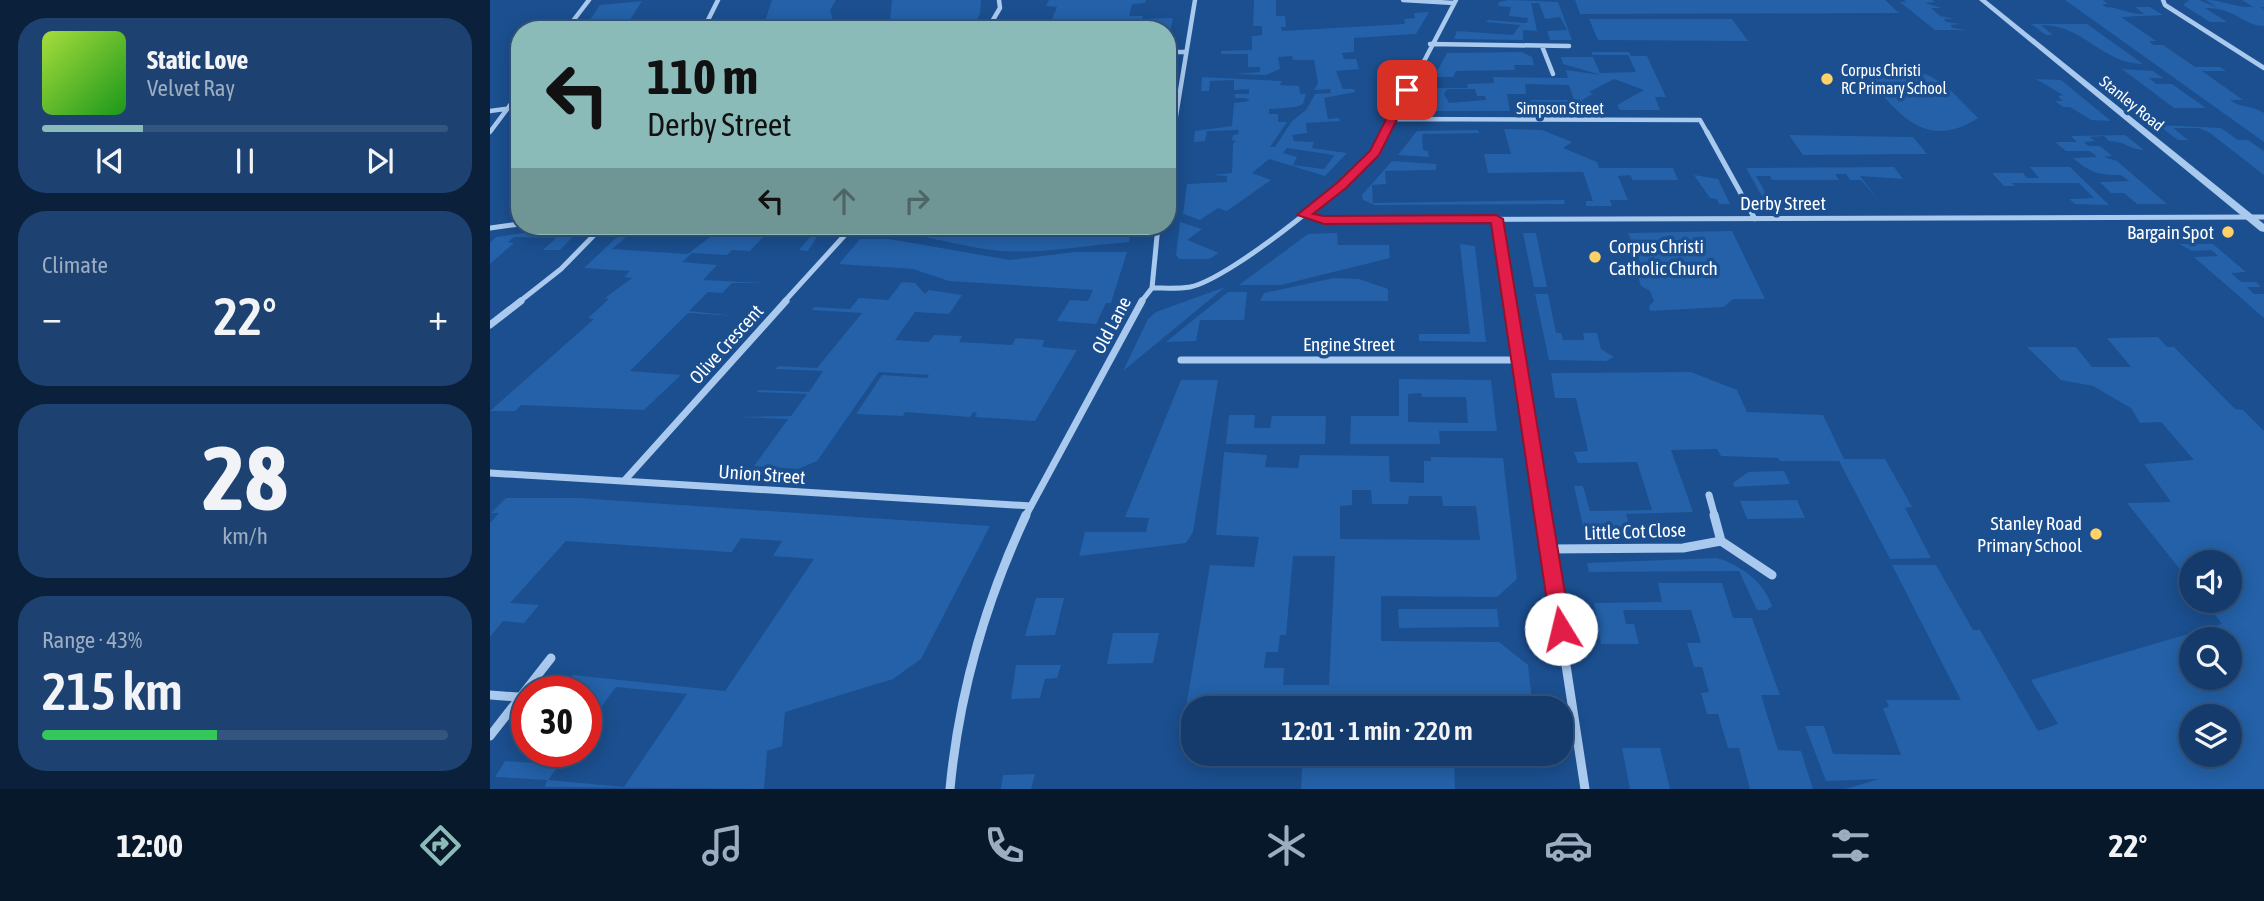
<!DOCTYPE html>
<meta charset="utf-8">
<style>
body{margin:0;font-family:"Asap Condensed",sans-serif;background:#1d4271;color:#f1f3f6;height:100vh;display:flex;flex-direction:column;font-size:26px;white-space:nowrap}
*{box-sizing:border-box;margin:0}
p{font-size:23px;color:#9dadc1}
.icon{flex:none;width:38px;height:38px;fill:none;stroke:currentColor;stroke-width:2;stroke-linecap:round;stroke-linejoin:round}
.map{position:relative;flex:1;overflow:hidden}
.side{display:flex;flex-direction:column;gap:18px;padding:18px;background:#0b203b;width:490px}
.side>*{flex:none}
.top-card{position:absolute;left:21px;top:21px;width:665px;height:214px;border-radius:28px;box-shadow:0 4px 18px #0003,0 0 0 2px #33557e;background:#8bbbb9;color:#111;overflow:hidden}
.tools{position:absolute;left:1689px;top:550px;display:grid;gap:14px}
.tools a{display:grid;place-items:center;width:63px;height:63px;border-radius:50%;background:#143b6b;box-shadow:0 4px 18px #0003,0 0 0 2px #33557e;font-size:35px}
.speed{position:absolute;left:21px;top:676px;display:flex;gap:14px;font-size:35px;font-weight:700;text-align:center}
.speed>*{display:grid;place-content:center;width:91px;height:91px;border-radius:50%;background:#143b6b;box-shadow:0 4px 18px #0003,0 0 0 2px #33557e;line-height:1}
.speed .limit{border:10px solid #d22;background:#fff;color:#111}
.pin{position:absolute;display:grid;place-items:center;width:60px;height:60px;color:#fff;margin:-30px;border-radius:14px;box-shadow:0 4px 10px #0006}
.me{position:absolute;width:77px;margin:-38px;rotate:351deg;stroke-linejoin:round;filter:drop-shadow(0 0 5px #0008)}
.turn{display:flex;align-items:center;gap:24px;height:147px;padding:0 21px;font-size:32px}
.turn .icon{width:91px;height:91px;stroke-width:2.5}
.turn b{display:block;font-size:49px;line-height:60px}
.lanes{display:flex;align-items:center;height:66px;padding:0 21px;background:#0003;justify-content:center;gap:35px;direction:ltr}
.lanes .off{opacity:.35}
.big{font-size:52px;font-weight:600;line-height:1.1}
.side .card{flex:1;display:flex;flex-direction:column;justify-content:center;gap:10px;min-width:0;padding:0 24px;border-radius:28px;background:#1d4271}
.side .dial{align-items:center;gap:0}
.dial b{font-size:91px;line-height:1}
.song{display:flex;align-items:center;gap:21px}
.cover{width:84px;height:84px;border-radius:10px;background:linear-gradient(135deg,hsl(80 70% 55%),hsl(120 70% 35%))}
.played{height:7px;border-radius:4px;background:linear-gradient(90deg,#8bbbb9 25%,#33557e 25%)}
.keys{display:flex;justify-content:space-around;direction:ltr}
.heat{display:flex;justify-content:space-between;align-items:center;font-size:38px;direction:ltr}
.charge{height:10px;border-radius:5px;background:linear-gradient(90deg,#34c759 43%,#33557e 0)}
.trip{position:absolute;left:691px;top:696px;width:392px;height:70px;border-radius:28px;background:#143b6b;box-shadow:0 4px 18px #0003,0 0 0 2px #33557e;font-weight:600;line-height:70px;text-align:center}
.tab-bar{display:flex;height:112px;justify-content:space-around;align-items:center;background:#08182b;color:#9dadc1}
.tab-bar .icon{width:49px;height:49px}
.tab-bar .selected{color:#8bbbb9}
.tab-bar b{font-size:32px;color:#f1f3f6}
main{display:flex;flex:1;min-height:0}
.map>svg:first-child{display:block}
.green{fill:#2461a8;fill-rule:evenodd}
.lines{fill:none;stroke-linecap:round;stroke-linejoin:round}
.minor-far3{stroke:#a9c9ee;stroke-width:4.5}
.minor-far2{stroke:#a9c9ee;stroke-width:5}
.minor-far1{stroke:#a9c9ee;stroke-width:7}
.minor{stroke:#a9c9ee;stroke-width:9}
.tertiary{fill:#a9c9ee;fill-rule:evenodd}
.route{fill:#e11d48;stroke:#92132f;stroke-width:2}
.poi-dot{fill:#ffd166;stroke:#1b4f8f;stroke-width:2.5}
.labels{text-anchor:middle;stroke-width:7;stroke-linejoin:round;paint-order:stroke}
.far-poi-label{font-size:16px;fill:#fff;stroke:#1b4f8f;text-anchor:start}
.far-street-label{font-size:16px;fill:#fff;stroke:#1b4f8f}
.street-label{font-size:19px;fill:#fff;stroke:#1b4f8f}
.poi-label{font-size:19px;fill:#fff;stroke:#1b4f8f;text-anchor:end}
</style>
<main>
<section class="side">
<div class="card">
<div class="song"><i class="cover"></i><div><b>Static Love</b><p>Velvet Ray</p></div></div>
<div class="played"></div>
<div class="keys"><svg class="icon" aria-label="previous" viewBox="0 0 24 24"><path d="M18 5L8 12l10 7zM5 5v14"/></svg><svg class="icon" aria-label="pause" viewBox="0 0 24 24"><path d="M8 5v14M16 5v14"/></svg><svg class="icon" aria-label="next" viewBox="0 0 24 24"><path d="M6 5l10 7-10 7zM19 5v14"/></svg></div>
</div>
<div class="card"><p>Climate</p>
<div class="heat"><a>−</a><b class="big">22°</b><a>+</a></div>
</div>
<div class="card dial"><b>28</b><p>km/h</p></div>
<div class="card"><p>Range · 43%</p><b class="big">215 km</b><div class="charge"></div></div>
</section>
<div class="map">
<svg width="1774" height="789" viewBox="0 0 1774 789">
<rect width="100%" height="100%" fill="#1b4f8f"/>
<path class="green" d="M282,0h64l-6,10 3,11 -4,1 -1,8h-66z
M402,0h89l-1,14 -9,16h-82z
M559,0h97l-1,3 -13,1 -3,12h14l-1,3 31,-1 -5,24 -1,-12h-29v-4h-10l-1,4h-86l1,-10 10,-1 5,-12 -11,-1z
M764,0h22v16h9l1,11h-5l1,4 123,-7 -1,-5 11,-1 -1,-5 15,-1 -13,22 -62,4v14l-12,1 2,6h12l3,10 -23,2 7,18h11l1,3 -31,6 4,21 11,-1 1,3 -34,2 1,10 -15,2 2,6 20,1 -2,6 35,5 -22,23 -56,-17 -17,14 19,7 -44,31 -9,-3 -18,12 -17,-6 4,-30 40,-2v-6l-15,-1 20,-2 1,-29 3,-3 -4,-1 1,-5 5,-1 1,-4 -32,1 -2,10 -11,1 1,-11 37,-5 2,-23 16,-2 -4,-3h-11v-4h14v-5l-15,1v-10l-24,1 -1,10h-8l1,-14 80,4 -2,4 19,1 1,8h6l-3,10 -7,3 -27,2v5h9v8h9l-17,25h5l17,-26 14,-11 9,-16 16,-1 -1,-4 -16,1 4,-7 -4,-23h-21l-1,-4 -14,1 2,12 -14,6 -33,-1 27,-2v-5h-12v-13h-27v-3l31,-1v-14l10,-1v-9h-9zM797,148l46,7 1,1 -10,13 -31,-4 4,-8 -14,-4z
M1019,0l49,2 14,38h-22l-3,-9 20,-1 -7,-13 -15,2 -6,-16h-8l6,28 -14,-1v10l-69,-1 3,-8 56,4 7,-10 -34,-3 2,-2 39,3 1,-5 -19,-2 2,-9 -13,-1 1,-4z
M1085,0h310l14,13 -319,1z
M1414,0h28l3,2 -10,1 16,5h-10l9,8 14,3h-10l2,3 14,2 -10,1 3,3 13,2h-31l-35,-28h6z
M1575,0h38l5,4h-6l4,3c13,0 21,7 38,7l-9,-7h15l13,8 -42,2 35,24h-7l4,4h10l32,22h25l6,4h-24l41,29h-13c10,8 22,5 34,13v29z
M1699,0h10l17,7 -10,-7c17,0 29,8 47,7l-11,-7h22v7h-4l4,2v17c-21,0 -29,-19 -59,-18l22,14h-17l-27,-17z
M152,1l-18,28 -41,1 17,-25z
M1099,19h143l16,22 -150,-1z
M1541,24h56l56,40c-40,0 -61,-40 -102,-39l12,10h-7z
M1032,52l10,5 2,8h-20l1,5 -59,1 -3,6h-19l13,-24z
M1101,52h38l2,4h16l19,41h-11l5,13h-40l-3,-5 27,-15 -30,-11 -25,13 4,2 -11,6 4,10h-54l-2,-10h44l-5,-15 -44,-1 1,10h-19l3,17h-90l10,-23h38l-1,-4 27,-1 -1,-6 75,1 -2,-8 35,5 -38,-11 -2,-7h32l7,16 36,-1 -8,-17h-35zM957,89h28l2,7h8l1,4 -37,3 -5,-9z
M1394,68c51,0 61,17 94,50 -53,34 -80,-5 -112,-42z
M1632,69l31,2 10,7h-14l7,6h16l34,24h-32z
M1546,79l25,1 50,41 -20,-1 -21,-13h-7l-8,-6h8l-5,-5 5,-1z
M1668,125l63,3 17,12h10l16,11v24l-54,-42 -11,-5h-26l15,12h-10z
M1014,129l38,1 30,12 -9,6 34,14 2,6h74l5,12h-45l-3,-5 -12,1 10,24h-18l2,6h-26v-5h7l-10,-29 -95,1 -4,-19h27z
M988,130l1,3 -57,1 1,16 5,1 1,6 -31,-2 19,-24z
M1299,135l124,2 14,17 -124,1z
M1635,135l19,15c-13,0 -20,-9 -35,-9l-5,-5 -14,1 5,4 -11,1 4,4h12l12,10 -8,1 13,4 50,43h-30l-13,-11h-13l-11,-11 29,-1 -8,-6c-22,0 -31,-2 -48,-17l24,-1 -7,-6h-24l-11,-9h22l-6,-6z
M902,161l44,3v6l-51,1 1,13 -14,1 1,18 191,-3 1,4 -190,1 -12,-5 -1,-5z
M1404,167l9,12 -43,-3 18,24 -17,-20h-11l-4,-6h-11l4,6h-67l-2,-4h-14l13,23h21l4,6h-27l-21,-37z
M1540,167h40l39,38 -34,-1 -6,-5 25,-1 -15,-15h-67l3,3h-11l-12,-13h31l4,5h12z
M1204,175l24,4 12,25h-11l-2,-5 -7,-1z
M690,222l22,7 -15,11 32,13 -10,6h-30l-3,-4z
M82,226h11l-23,24h-17l13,-12 -42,-1 -6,5 6,1 -24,21v-21l6,-6z
M139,226h10l-27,23 76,5 36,-28 93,6 1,3 -10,16 -9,-1 11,-13 -44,-3 -16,17 -18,-1 -5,5 -35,-2 -10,9 35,3 -14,15 63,3h-34l-10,10 -14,-1 -19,19 47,5 -48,-3 -58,58 51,4 -37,35 -123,-5 -6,6h-25l104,-92 -6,-1 21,-19 -4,-1 27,-20 -8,-1 6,-6 -46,-3z
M384,226h257l-2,16c-42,3 -86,12 -128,9 -45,-4 -87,-21 -132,-19z
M1242,231l33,68h-32l-9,8 -74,4 -1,-5 5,-5 -4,-10 -9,-5 -7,-22h7l-13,-31z
M847,233l1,12h51l1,13 -109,27h-42l69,-51z
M1033,233h13l11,54h-13z
M370,239h29l121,21 64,-8h53l-16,51h-5l-10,21 -39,-3 13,-21 18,1 5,-11 -144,-9 -36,-12 -74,-5z
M970,244l15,2 11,96 -67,-1v-7h51z
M1689,244h34l33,28 -15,1 10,9h15l5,5h-14l7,7h10v24l-70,-61 24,-1 -7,-6 -19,1z
M844,278l25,1 29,10v12h-128l4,-8z
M412,282l13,1 10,11 4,-4 33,5 -13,19 -34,-2 -20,28 34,2 5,-7 28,1 -3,6 53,3 4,-7 28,2 -2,7 35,3 -42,71 -60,-4 2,-4 -4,-1 -3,5 -65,-5 -2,4 -47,-2 26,-39 45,3 2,-3 -50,-3 -62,89 -19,8 -44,-3 34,-47 -50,-2 53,-1 16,-22 -50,-2 2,-2 50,2 14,-21 -48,-2 3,-3 39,2 45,-55 -51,-3 4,-3 35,2 9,-11 29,2z
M735,287l-102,84 25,-52 8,-7z
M738,292h19l-3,28h-44l-4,21 -30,1z
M1045,294h13l8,39h5l2,7h21l-1,-7h14l4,16 13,8 -8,4 -57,-1z
M1668,337l9,10h7l61,62 8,1 21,21v358h-419l34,-10 -53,2 -21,-55h19l9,28 68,1 -18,-47 6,-1 -3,-7h75l-69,-135h44l37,65h7l58,101 20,-7 -27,-44 191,-56 -18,-24h26v-38h-39v21l-64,-80 44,-1 -27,-38 50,-4 -33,-38 -21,1 -9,-15 -38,-22 -32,-6 -34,-33h49l16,20h39l-24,-29zM1701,639h39v38h-39zM1701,716h39v38h-39z
M1201,372l46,18 10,22 76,3 21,44h41l27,48 -7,1 26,50 -41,1 -51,-98h-59l-2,-3 -57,-2 -4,-7 -46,1 22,62 -67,2 4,13 -47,-1 -9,-40h9l7,25 62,-1 -15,-48 -59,1 -4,-11 14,-1 -12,-53h-21l-4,-25z
M909,379l92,1 6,51h-58l1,13h-90l1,-28h48zM931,393l1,4h44l2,26 -60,-1v-28z
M691,380h37l-25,152 -7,11 -107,13 6,-24h61l3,-14 -24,-1z
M739,415h26l-1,13h16l2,-12h54l-1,28h-99z
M734,452l43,3 -2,12 33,1 2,-13 89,1 1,26 34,1v-22h7v-4l72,1 14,121 -20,18 -116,-1v45l118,1 29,23 5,44 -186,-3 -1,3 -160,-2 24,-142 44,2 5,-30 -43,-2zM862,490h19l1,14h36l1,-8h33l1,10h33l4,34 -140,-1v-33l12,-1zM803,556h42l-6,129h-46l1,-17h-20l2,-16h12l2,-17h6z
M1294,471l6,13 -56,3 -1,-4 15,-11z
M16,498h72l412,28 -69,133 -28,20 -108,33 -3,34 -15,5 -3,38 -219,-2 2,-7 -52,-3 10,-16 32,2 8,-12h24l-21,29 76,7 63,-93 -71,-7 -30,40v-36h-27l14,-16 152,16 89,-132 -41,-3 9,-15 -41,-3 -9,14h-5l-161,-11 -56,62 29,2 -15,18 -21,-2 -13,16v-114l9,-10h-8z
M1307,500l8,18 -58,1 -7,-18z
M1227,558c25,8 46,23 55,48l-5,4h-10l-18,-39 -150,1 -2,-9z
M1168,583h64l11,35h19l28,77h-19l17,55 23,1 12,38h-63l-11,-41h-11l-10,-34h-11l-6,-21 8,-1 -7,-25h-8l-7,-24h14l-10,-33h-68l3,14h8l5,20h-38l-7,-41 68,-1z
M546,598h28l-9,37 -30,1z
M908,609h99l2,18 -100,1z
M623,633h46l-6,30 -46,1z
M526,665h45l-4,13 -12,1 -5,19 -29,1z
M1132,748h38l10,41h-40z
M813,754h32v4l119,2 1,29h-154z
M545,774l-4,15h-30l2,-14z"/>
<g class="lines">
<path class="minor-far3" d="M913,0l51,3
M1673,0l2,5 99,63
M76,30l23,-30
M213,30l15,-30
M497,30l13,-22 -1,-8
M940,44l139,2
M1052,46l11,28
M677,52h18
M0,111l30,-4
M902,119l308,1 8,14
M0,132l30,-40
M683,134l22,-134
M896,134l70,-134"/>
<path class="minor-far2" d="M1217,132l48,87
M677,171l6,-39
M813,215l21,5 940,-3
M1007,219l13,83
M0,228l30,-4
M662,288l6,-62
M29,302l42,-33 42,-43
M294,302l60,-66v-10
M651,302l11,-14c12,0 26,1 38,-1 41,-8 177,-117 197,-155"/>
<path class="minor-far1" d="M1020,301l33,216
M0,325l31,-24
M691,360h337
M0,473l541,33
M134,481l162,-180
M1219,495l6,22
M535,517l117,-216"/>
<path class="minor" d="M1053,515l42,274
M1224,515l7,26 51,34
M1059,549l134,-1 38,-7
M0,695l28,2
M0,736l61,-78
M460,789c9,-97 35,-186 76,-274"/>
<path class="tertiary" d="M1489,0h7l278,224v8l-4,-1z"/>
</g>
<path class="route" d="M917,87l5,3 -33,65 -33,33 -33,26 11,2 172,-1 7,4 68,410 -3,7 -7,2 -7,-2 -3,-7 -60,-406 -167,1 -27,-9 40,-32 33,-32 31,-61z"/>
<g class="poi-dot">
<circle cx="1337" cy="79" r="7"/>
<circle cx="1738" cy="232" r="7"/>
<circle cx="1105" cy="257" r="7"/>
<circle cx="1606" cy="534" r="7"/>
</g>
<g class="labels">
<g class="far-poi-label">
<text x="1351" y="76">Corpus Christi<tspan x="1351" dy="18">RC Primary School</tspan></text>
</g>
<g class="far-street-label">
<text transform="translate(1642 103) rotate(39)" y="6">Stanley Road</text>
<text x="1070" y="114">Simpson Street</text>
</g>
<g class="street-label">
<text x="1293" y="210">Derby Street</text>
<text transform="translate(621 325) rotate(-62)" y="7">Old Lane</text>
<text transform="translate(236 344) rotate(-48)" y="7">Olive Crescent</text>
<text x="859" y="351">Engine Street</text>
<text transform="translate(272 474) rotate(4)" y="7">Union Street</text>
<text transform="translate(1145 531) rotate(-2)" y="7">Little Cot Close</text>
</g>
<g class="poi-label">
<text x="1724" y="239">Bargain Spot</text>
<text x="1119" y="253" text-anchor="start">Corpus Christi<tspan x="1119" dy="22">Catholic Church</tspan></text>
<text x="1592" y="530">Stanley Road<tspan x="1592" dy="22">Primary School</tspan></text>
</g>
</g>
</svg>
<div class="tools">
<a><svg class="icon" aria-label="sound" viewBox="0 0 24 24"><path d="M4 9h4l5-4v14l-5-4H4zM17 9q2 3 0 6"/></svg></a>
<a><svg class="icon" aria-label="search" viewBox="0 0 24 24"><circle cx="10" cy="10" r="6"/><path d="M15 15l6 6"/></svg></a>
<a><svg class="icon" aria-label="layers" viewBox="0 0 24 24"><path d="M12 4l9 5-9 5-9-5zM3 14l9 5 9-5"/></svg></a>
</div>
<div class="speed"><div class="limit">30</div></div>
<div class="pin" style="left:917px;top:90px;background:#d93025"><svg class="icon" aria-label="arrive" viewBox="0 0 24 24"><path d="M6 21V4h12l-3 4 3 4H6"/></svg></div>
<svg class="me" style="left:1071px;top:629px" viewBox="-20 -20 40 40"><circle r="19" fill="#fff"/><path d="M0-13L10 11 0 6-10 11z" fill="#e11d48"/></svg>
<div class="trip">12:01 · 1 min · 220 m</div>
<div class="top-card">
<div class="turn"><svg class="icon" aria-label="left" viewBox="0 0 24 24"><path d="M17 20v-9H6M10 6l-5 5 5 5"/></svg><div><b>110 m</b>Derby Street</div></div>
<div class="lanes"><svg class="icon" aria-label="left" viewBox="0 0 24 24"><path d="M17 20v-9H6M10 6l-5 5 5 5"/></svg><svg class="icon off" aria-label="ahead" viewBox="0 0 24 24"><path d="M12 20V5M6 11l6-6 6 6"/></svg><svg class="icon off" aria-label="right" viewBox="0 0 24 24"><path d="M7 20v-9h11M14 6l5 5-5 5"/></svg></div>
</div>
</div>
</main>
<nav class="tab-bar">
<b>12:00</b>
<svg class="icon selected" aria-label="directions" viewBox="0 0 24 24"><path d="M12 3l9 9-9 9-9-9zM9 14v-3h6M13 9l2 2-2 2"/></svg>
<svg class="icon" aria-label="music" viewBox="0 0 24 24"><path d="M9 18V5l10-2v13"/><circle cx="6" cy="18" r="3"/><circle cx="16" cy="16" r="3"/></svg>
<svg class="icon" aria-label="phone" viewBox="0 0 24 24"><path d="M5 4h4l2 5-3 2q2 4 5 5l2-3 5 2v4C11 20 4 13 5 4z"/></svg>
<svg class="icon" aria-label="climate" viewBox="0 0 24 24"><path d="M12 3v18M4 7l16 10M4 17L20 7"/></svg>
<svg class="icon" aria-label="car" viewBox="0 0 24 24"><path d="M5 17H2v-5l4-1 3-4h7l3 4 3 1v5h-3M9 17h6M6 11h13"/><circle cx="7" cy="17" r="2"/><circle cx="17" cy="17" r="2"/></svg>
<svg class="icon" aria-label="filters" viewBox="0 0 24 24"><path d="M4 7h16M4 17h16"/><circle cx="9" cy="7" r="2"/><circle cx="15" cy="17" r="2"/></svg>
<b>22°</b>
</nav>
